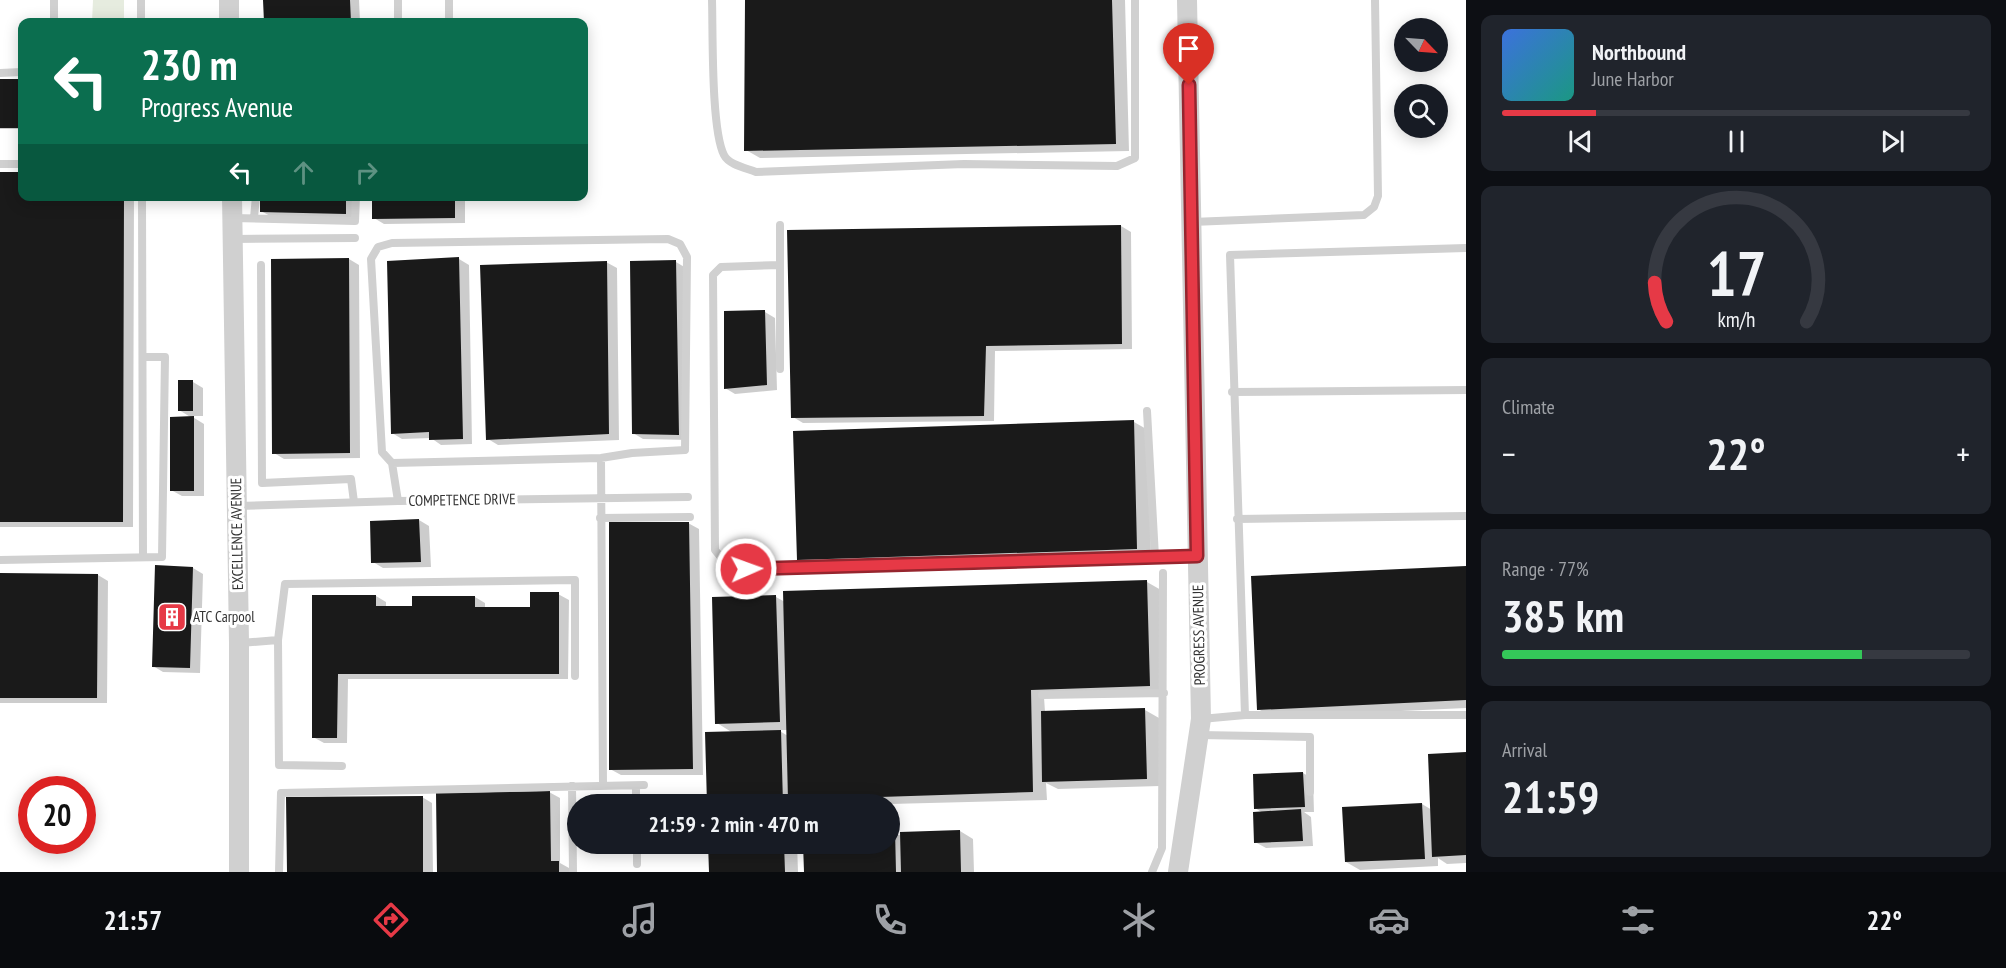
<!DOCTYPE html>
<meta charset="utf-8">
<style>
body{margin:0;font-family:"PT Sans Narrow",sans-serif;background:#20242c;color:#f1f3f6;height:100vh;display:flex;flex-direction:column;font-size:22px;white-space:nowrap}
*{box-sizing:border-box;margin:0}
p{font-size:20px;color:#9ea1a6}
.icon{flex:none;width:33px;height:33px;fill:none;stroke:currentColor;stroke-width:2;stroke-linecap:round;stroke-linejoin:round}
.map{position:relative;flex:1;overflow:hidden}
.side{display:flex;flex-direction:column;gap:15px;padding:15px;background:#0d0f14;width:540px}
.side>*{flex:none}
.banner{position:absolute;left:18px;top:18px;width:570px;height:183px;border-radius:12px;box-shadow:0 3px 15px #0003;background:#0b6e4f;color:#fff;overflow:hidden}
.needle{width:39px;rotate:115deg}
.fabs{position:absolute;left:1394px;top:18px;display:grid;gap:12px}
.fabs a{display:grid;place-items:center;width:54px;height:54px;border-radius:50%;background:#171b24;box-shadow:0 3px 15px #0003;font-size:30px}
.speed{position:absolute;left:18px;top:776px;display:flex;gap:12px;font-size:30px;font-weight:700;text-align:center}
.speed>*{display:grid;place-content:center;width:78px;height:78px;border-radius:50%;background:#171b24;box-shadow:0 3px 15px #0003;line-height:1}
.speed .limit{border:9px solid #d22;background:#fff;color:#111}
.pin{position:absolute;display:grid;place-items:center;width:51px;height:51px;color:#fff;margin:-62px -26px;border-radius:50% 50% 50% 0;rotate:-45deg;box-shadow:0 0 6px #0007}
.pin .icon{rotate:45deg}
.me{position:absolute;width:66px;margin:-33px;rotate:88deg;stroke-linejoin:round;filter:drop-shadow(0 0 4px #0008)}
.turn{display:flex;align-items:center;gap:21px;height:126px;padding:0 24px;font-size:27px}
.turn .icon{width:78px;height:78px;stroke-width:2.5}
.turn b{display:block;font-size:42px;line-height:51px}
.lanes{display:flex;align-items:center;height:57px;padding:0 24px;background:#0003;justify-content:center;gap:30px;direction:ltr}
.lanes .off{opacity:.35}
.big{font-size:45px;font-weight:800;line-height:1.1}
.side .widget{flex:1;display:flex;flex-direction:column;justify-content:center;gap:9px;min-width:0;padding:0 21px;border-radius:12px;background:#20242c}
.side .dial{align-items:center;gap:0}
.dial svg{height:156px;overflow:visible;fill:none;stroke:#363941;stroke-width:7;stroke-linecap:round;text-anchor:middle}
.dial text{fill:#f1f3f6;stroke:none}
.song{display:flex;align-items:center;gap:18px}
.cover{width:72px;height:72px;border-radius:9px;background:linear-gradient(135deg,hsl(220 70% 55%),hsl(170 70% 35%))}
.played{height:6px;border-radius:3px;background:linear-gradient(90deg,#e63946 20%,#363941 20%)}
.keys{display:flex;justify-content:space-around;direction:ltr}
.heat{display:flex;justify-content:space-between;align-items:center;font-size:33px;direction:ltr}
.charge{height:9px;border-radius:4px;background:linear-gradient(90deg,#34c759 77%,#363941 0)}
.trip{position:absolute;left:567px;top:794px;width:333px;height:60px;border-radius:30px;background:#171b24;box-shadow:0 3px 15px #0003;font-weight:800;line-height:60px;text-align:center}
.tabs{display:flex;height:96px;justify-content:space-around;align-items:center;background:#090b0e;color:#9ea1a6}
.tabs .icon{width:42px;height:42px}
.tabs .current{color:#e63946}
.tabs b{font-size:27px;color:#f1f3f6}
main{display:flex;flex:1;min-height:0}
.map>svg:first-child{display:block}
.green{fill:#e6ecdf}
.shadow{fill:#0003;fill-rule:evenodd}
.building{fill:#1a1a1a}
.lines{fill:none;stroke-linecap:round;stroke-linejoin:round}
.service{stroke:#d0d0d0;stroke-width:8}
.tertiary{stroke:#d0d0d0;stroke-width:20}
.route-casing{stroke:#96252e;stroke-width:15}
.route{stroke:#e63946;stroke-width:10}
.labels{text-anchor:middle;stroke-width:6;stroke-linejoin:round;paint-order:stroke}
.street-label{font-size:15px;fill:#333;stroke:#fff}
.poi-label{font-size:15px;fill:#333;stroke:#fff;text-anchor:start}
</style>
<main>
<div class="map">
<svg width="1466" height="872" viewBox="0 0 1466 872">
<rect width="100%" height="100%" fill="#fff"/>
<path class="green" d="M93,0h31v22h-32z"/>
<path class="shadow" d="M265,0h94l1,22h-94z
M746,0h379l4,151 -369,7 -14,-8z
M0,80l22,1v48h-22z
M0,173h22v23h112l-1,331h-133z
M261,196h95v23l-84,-2 -11,-6z
M374,196h91v27l-81,1 -10,-6z
M1121,226l10,6 1,117 -137,2 -1,70 -191,2 -10,-6z
M349,259l10,6 1,193 -76,1 -10,-6z
M459,259l10,6 3,179 -31,1 -10,-7 -29,1 -10,-6z
M606,262l11,6 2,172 -121,5 -10,-6z
M676,262l10,6 3,172 -46,-1 -10,-6 -1,-170z
M765,312l10,6 2,72 -42,4 -10,-6z
M193,382l10,6v28h-12l13,8v72h-22l-11,-6 21,-72 -13,-8z
M1134,422l14,8 3,126 -339,11 -14,-8z
M419,520l10,6 2,41 -48,1 -10,-6z
M688,523l11,6 4,246h-82l-11,-6z
M1466,567v141l-194,9 -14,-8z
M193,568l10,6 -3,99 -37,-1 -10,-6z
M0,575h98l10,6 -1,122h-107z
M1147,582l14,8 2,103 -119,4 1,15 100,-2 14,8 1,68 -102,3 -12,-6 1,17 -157,4h-181l24,-71 -16,-10 59,-126 9,5zM778,730h10v6z
M558,594l11,6 -1,79h-220l-1,64h-23l-11,-6 1,-140 62,-1 10,6v5h27l62,-10 10,6v6h46z
M1466,753v110l-19,1 -9,-6v8l-78,4 -14,-8 76,-58 10,6z
M1303,773l10,6 1,33h-10l7,5 2,29 -47,2 -11,-6 8,-29 -8,-5z
M549,792l11,6v65l9,5v4h-130z
M422,797l10,6 1,69h-145z
M960,831l13,8 1,33h-169v-29h85v-11l12,4z
M710,843h87l1,29h-88z"/>
<path class="building" d="M263,0h87l1,22h-87z
M745,0h367l4,144 -372,7z
M0,79h22v49h-22z
M0,172h22v24h102l-1,326h-123z
M260,196h86v18l-86,-2z
M372,196h83v22l-83,1z
M1121,225l1,119 -136,2 -2,70 -193,2 -4,-188z
M459,257l4,182 -34,1v-8l-38,2 -4,-173z
M349,258l1,195 -78,1 -1,-195z
M676,260l3,175 -47,-1 -2,-173z
M607,261l2,173 -123,6 -6,-175z
M765,310l2,75 -43,4v-78z
M178,380h15v31h-15z
M194,416v75h-24v-74z
M1134,420l3,129 -340,11 -4,-129z
M419,519l2,43 -50,1 -1,-42z
M609,522h80l4,247 -84,1z
M155,565l38,2 -3,101 -38,-1z
M1466,566v134l-209,10 -6,-134z
M0,573l98,1 -1,124h-97z
M1147,580l3,106 -119,4 2,102 -245,8 -5,-209z
M530,592h29v82h-221l-1,64h-25v-143h64v11h36v-10h63v11h55z
M776,595l4,127 -65,2 -3,-127z
M1145,708l2,71 -105,3 -1,-71z
M781,730l2,74h-76l-2,-72z
M1466,752v103l-34,2 -4,-103z
M1303,772l2,35 -51,2 -1,-35z
M550,791l1,70h8v11h-122l-1,-79z
M423,796v76h-136l-1,-75z
M1422,803l3,56 -80,3 -3,-55z
M1301,809l2,32 -49,2 -1,-31z
M895,830l1,42h-92l-1,-29h87v-12z
M960,830l1,42h-60l-1,-40z
M708,843h76l1,29h-76z"/>
<g class="lines">
<path class="service" d="M54,0v22
M141,0v22
M712,0c1,32 -1,130 12,155 5,10 22,13 32,17l208,-8 153,2 18,-8v-158
M398,22v-22
M449,22v-22
M0,73l22,-1
M0,164h22
M142,196l1,361
M233,218l122,3 1,-25
M254,218l2,-22
M1192,222l172,-7 10,-8 4,-11 -3,-196
M233,239l122,-1
M261,265l1,218 89,-4 3,23
M780,265l-59,2 -8,8 2,275 9,11 22,8 451,-13
M780,369v-144
M1232,392l234,-2
M1147,411l8,146
M601,458l2,327
M392,463l209,-5 31,-5 53,-3 2,-193 -7,-13 -12,-5 -276,4 -14,4 -7,12 11,193 10,11 6,38
M236,506l162,-5 290,-4
M600,518l90,-1
M1237,519l229,-3
M0,560l162,-3 3,-200h-21
M240,643l38,-3
M1042,695l122,-2
M1245,715l-15,-460 236,-7
M1201,719l44,-4h221
M1199,735l111,2v55
M342,766l-63,-1 -1,-125 7,-56 290,-4v96
M572,786l1,86
M636,786v18
M637,843v21
M279,872l2,-79 363,-8
M1152,872l10,-24 1,-275"/>
<path class="tertiary" d="M229,0v22
M232,196l7,447v229
M1178,872l23,-153 -14,-719"/>
</g>
<g class="lines">
<g class="route-casing">
<path id="route" d="M746,569l451,-13 -8,-471"/>
</g>
<use href="#route" class="route"/>
</g>
<defs>
<g id="building-square" transform="scale(1.5)"><rect x="-9" y="-9" width="18" height="18" rx="4" fill="#e63946" stroke="#fff"/><path d="M-4-6H4V6H1V3H-1V6H-4ZM-2.5-4.3h1.7v1.8h-1.7ZM.8-4.3h1.7v1.8H.8ZM-2.5-1h1.7V.8h-1.7ZM.8-1h1.7V.8H.8Z" fill="#fff"/></g>
</defs>
<g fill-rule="evenodd">
<use href="#building-square" x="172" y="617"/>
</g>
<g class="labels">
<g class="street-label">
<text transform="translate(462 500) rotate(-1)" y="5">COMPETENCE DRIVE</text>
<text transform="translate(237 534) rotate(-91)" y="5">EXCELLENCE AVENUE</text>
<text transform="translate(1199 635) rotate(-91)" y="5">PROGRESS AVENUE</text>
</g>
<g class="poi-label">
<text x="193" y="622">ATC Carpool</text>
</g>
</g>
</svg>
<div class="fabs">
<a><svg class="needle" viewBox="-14 -14 28 28"><path d="M0-13l5 13h-10z" fill="#e53935"/><path d="M0 13l5-13h-10z" fill="#9ea1a6"/></svg></a>
<a><svg class="icon" aria-label="search" viewBox="0 0 24 24"><circle cx="10" cy="10" r="6"/><path d="M15 15l6 6"/></svg></a>
</div>
<div class="speed"><div class="limit">20</div></div>
<div class="pin" style="left:1189px;top:85px;background:#d93025"><svg class="icon" aria-label="arrive" viewBox="0 0 24 24"><path d="M6 21V4h12l-3 4 3 4H6"/></svg></div>
<svg class="me" style="left:746px;top:569px" viewBox="-20 -20 40 40"><circle r="17" fill="#e63946" stroke="#fff" stroke-width="3"/><path d="M0-11L8 9 0 5-8 9z" fill="#fff"/></svg>
<div class="trip">21:59 · 2 min · 470 m</div>
<div class="banner">
<div class="turn"><svg class="icon" aria-label="left" viewBox="0 0 24 24"><path d="M17 20v-9H6M10 6l-5 5 5 5"/></svg><div><b>230 m</b>Progress Avenue</div></div>
<div class="lanes"><svg class="icon" aria-label="left" viewBox="0 0 24 24"><path d="M17 20v-9H6M10 6l-5 5 5 5"/></svg><svg class="icon off" aria-label="ahead" viewBox="0 0 24 24"><path d="M12 20V5M6 11l6-6 6 6"/></svg><svg class="icon off" aria-label="right" viewBox="0 0 24 24"><path d="M7 20v-9h11M14 6l5 5-5 5"/></svg></div>
</div>
</div>
<section class="side">
<div class="widget">
<div class="song"><i class="cover"></i><div><b>Northbound</b><p>June Harbor</p></div></div>
<div class="played"></div>
<div class="keys"><svg class="icon" aria-label="previous" viewBox="0 0 24 24"><path d="M18 5L8 12l10 7zM5 5v14"/></svg><svg class="icon" aria-label="pause" viewBox="0 0 24 24"><path d="M8 5v14M16 5v14"/></svg><svg class="icon" aria-label="next" viewBox="0 0 24 24"><path d="M6 5l10 7-10 7zM19 5v14"/></svg></div>
</div>
<div class="widget dial"><svg viewBox="0 0 100 80">
<path d="M14 69A42 42 0 1 1 86 69"/>
<path d="M14 69A42 42 0 0 1 8 49" stroke="#e63946"/>
<text x="50" y="56" font-size="32" font-weight="700">17</text>
<text x="50" y="72" font-size="11">km/h</text>
</svg></div>
<div class="widget"><p>Climate</p>
<div class="heat"><a>−</a><b class="big">22°</b><a>+</a></div>
</div>
<div class="widget"><p>Range · 77%</p><b class="big">385 km</b><div class="charge"></div></div>
<div class="widget"><p>Arrival</p><b class="big">21:59</b></div>
</section>
</main>
<nav class="tabs">
<b>21:57</b>
<svg class="icon current" aria-label="directions" viewBox="0 0 24 24"><path d="M12 3l9 9-9 9-9-9zM9 14v-3h6M13 9l2 2-2 2"/></svg>
<svg class="icon" aria-label="music" viewBox="0 0 24 24"><path d="M9 18V5l10-2v13"/><circle cx="6" cy="18" r="3"/><circle cx="16" cy="16" r="3"/></svg>
<svg class="icon" aria-label="phone" viewBox="0 0 24 24"><path d="M5 4h4l2 5-3 2q2 4 5 5l2-3 5 2v4C11 20 4 13 5 4z"/></svg>
<svg class="icon" aria-label="climate" viewBox="0 0 24 24"><path d="M12 3v18M4 7l16 10M4 17L20 7"/></svg>
<svg class="icon" aria-label="car" viewBox="0 0 24 24"><path d="M5 17H2v-5l4-1 3-4h7l3 4 3 1v5h-3M9 17h6M6 11h13"/><circle cx="7" cy="17" r="2"/><circle cx="17" cy="17" r="2"/></svg>
<svg class="icon" aria-label="filters" viewBox="0 0 24 24"><path d="M4 7h16M4 17h16"/><circle cx="9" cy="7" r="2"/><circle cx="15" cy="17" r="2"/></svg>
<b>22°</b>
</nav>
